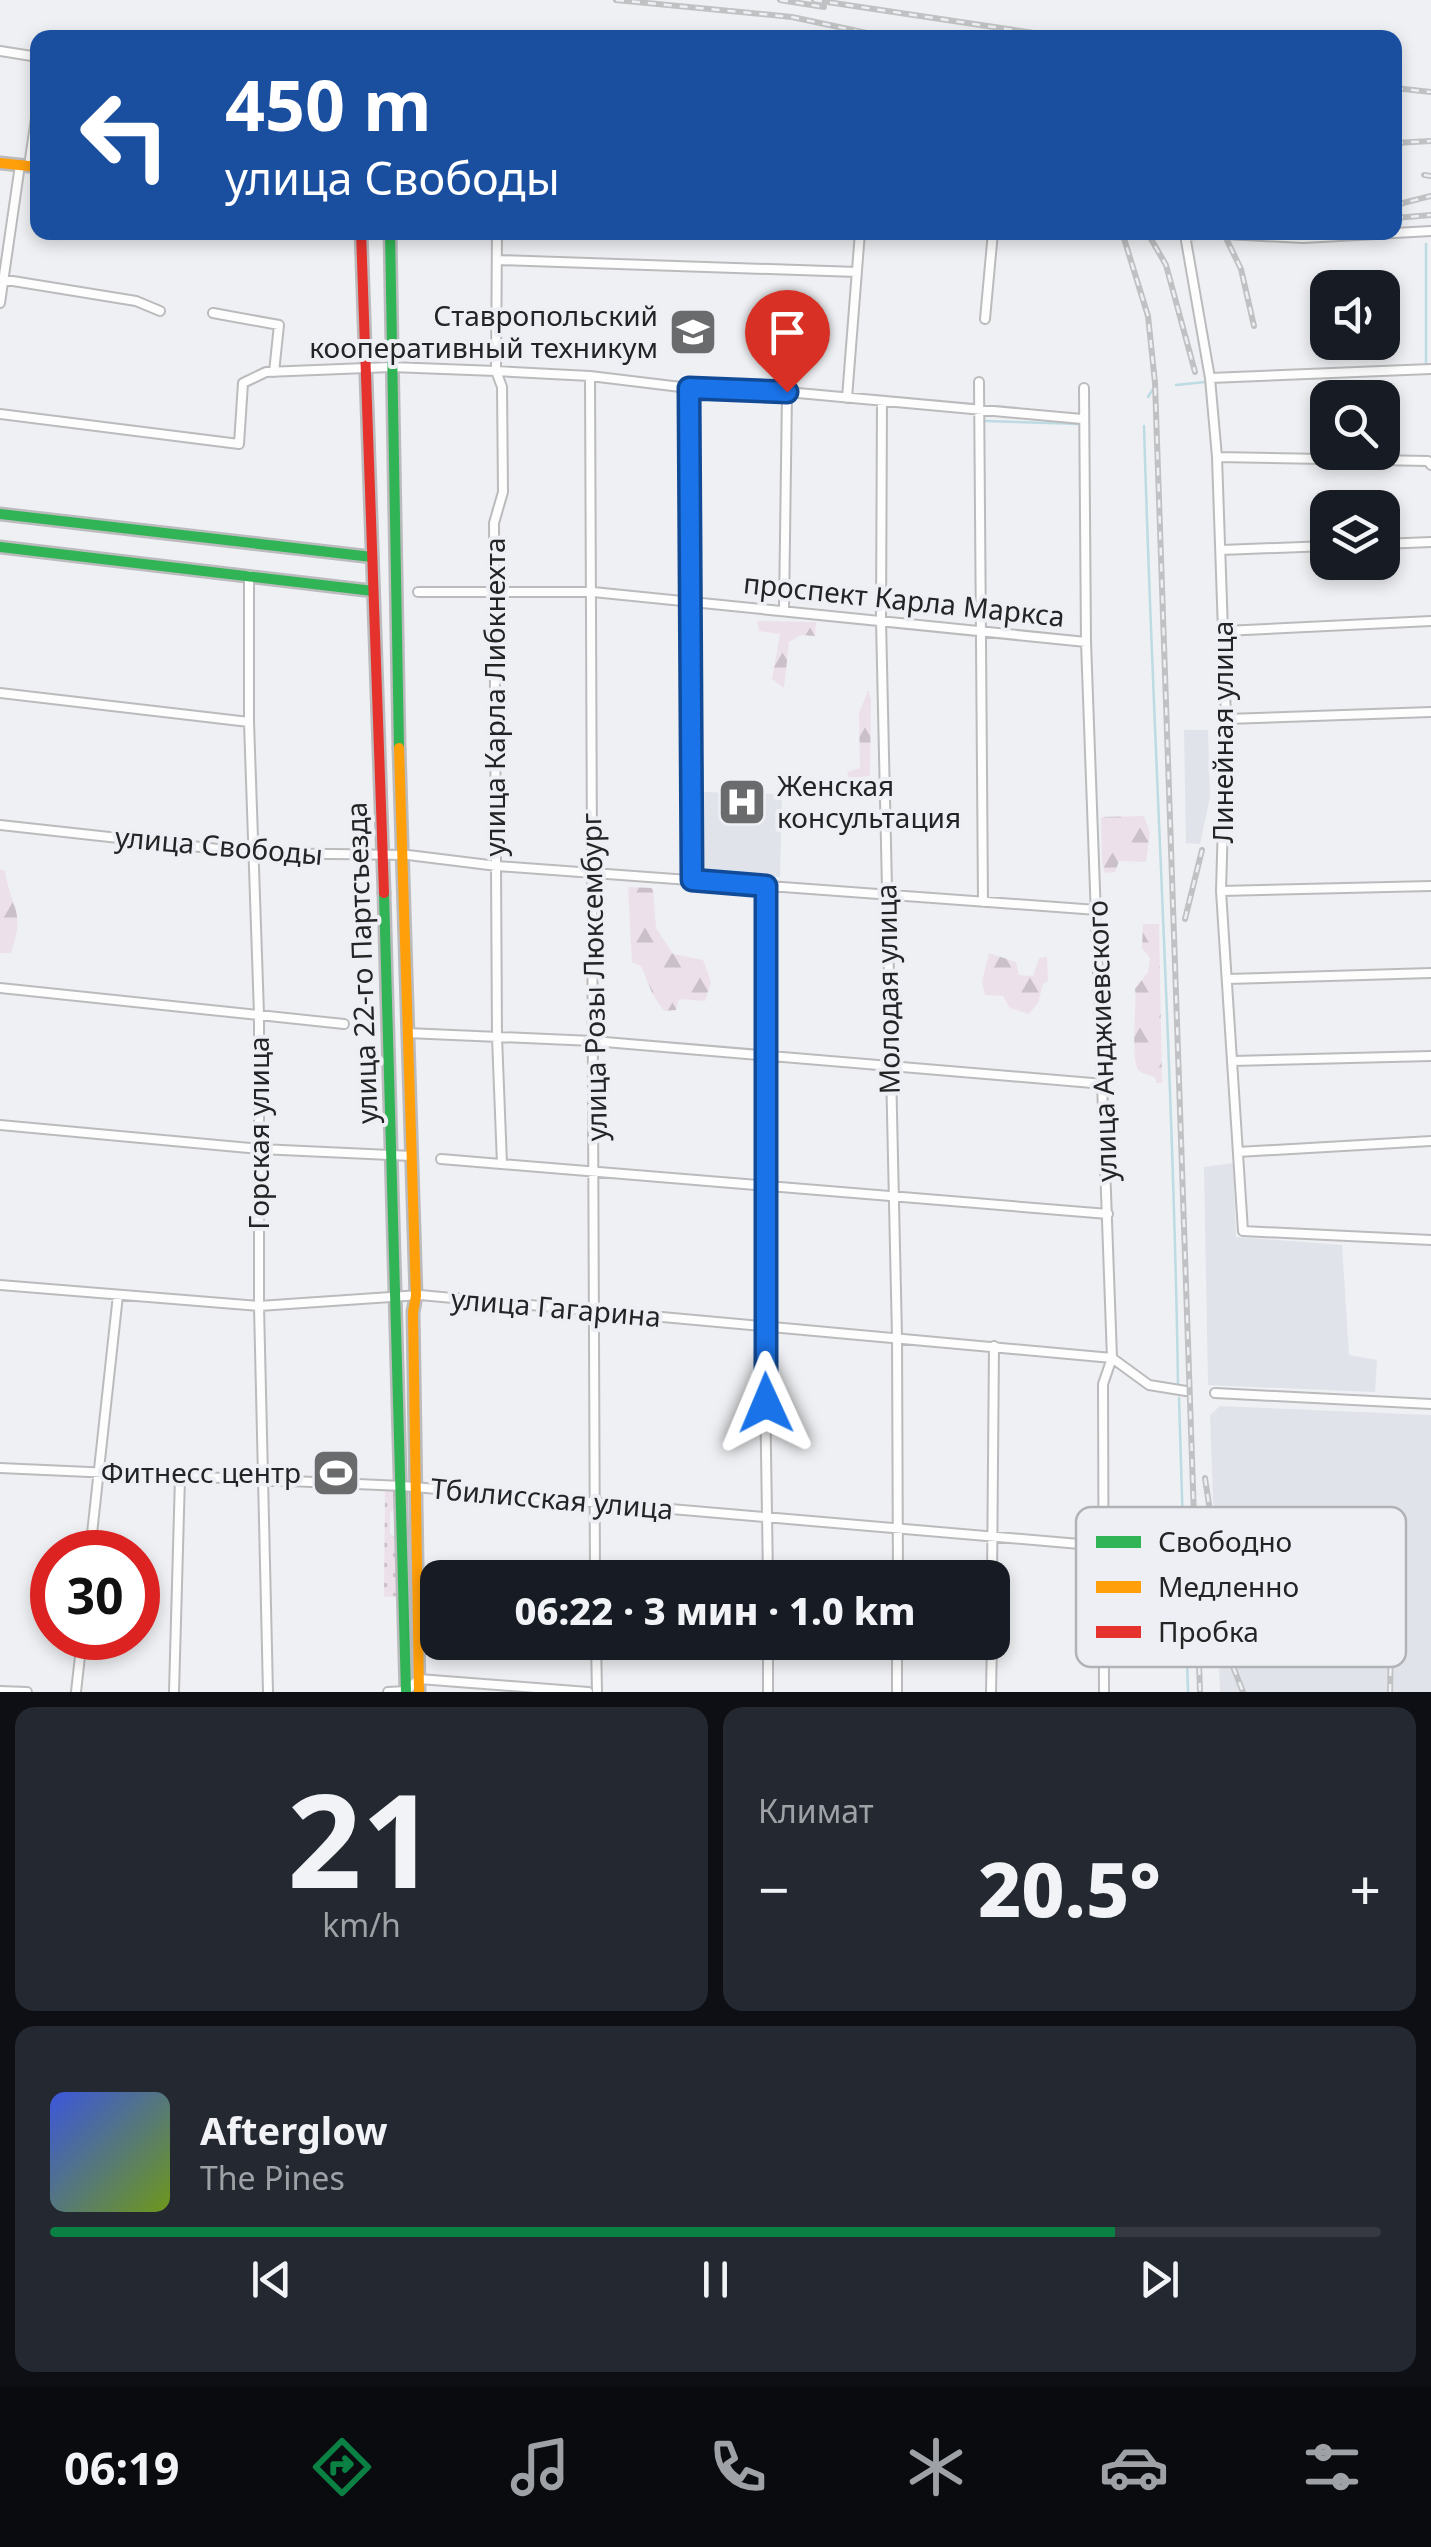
<!DOCTYPE html>
<html lang="ru">
<meta charset="utf-8">
<style>
body{margin:0;font-family:"Noto Sans",sans-serif;background:#242831;color:#f1f3f6;height:100vh;display:flex;flex-direction:column;font-size:38px;white-space:nowrap}
*{box-sizing:border-box;margin:0}
p{font-size:32px;color:#9ea1a6}
.icon{flex:none;width:55px;height:55px;fill:none;stroke:currentColor;stroke-width:2;stroke-linecap:round;stroke-linejoin:round}
.map{position:relative;height:1692px;overflow:hidden}
.details{display:flex;flex-direction:column;gap:15px;padding:15px;background:#0d0f14;flex:1}
.details>*{flex:none}
.banner{position:absolute;left:30px;top:30px;width:1372px;height:210px;border-radius:20px;box-shadow:0 5px 15px #0003;background:#1a4fa0;color:#fff;overflow:hidden}
.fabs{position:absolute;left:1310px;top:270px;display:grid;gap:20px}
.fabs a{display:grid;place-items:center;width:90px;height:90px;border-radius:20px;background:#171b24;box-shadow:0 5px 15px #0003;font-size:50px}
.speed{position:absolute;left:30px;top:1530px;display:flex;gap:20px;font-size:50px;font-weight:700;text-align:center}
.speed>*{display:grid;place-content:center;width:130px;height:130px;border-radius:50%;background:#171b24;box-shadow:0 5px 15px #0003;line-height:1}
.speed .limit{border:15px solid #d22;background:#fff;color:#111}
.pin{position:absolute;display:grid;place-items:center;width:85px;height:85px;color:#fff;margin:-102px -42px;border-radius:50% 50% 50% 0;rotate:-45deg;box-shadow:0 0 10px #0007}
.pin .icon{rotate:45deg}
.me{position:absolute;width:110px;margin:-55px;rotate:359deg;stroke-linejoin:round;filter:drop-shadow(0 0 8px #0008)}
.turn{display:flex;align-items:center;gap:35px;height:210px;padding:0 30px;font-size:45px}
.turn .icon{width:130px;height:130px;stroke-width:2.5}
.turn b{display:block;font-size:70px;line-height:85px}
.big{font-size:75px;font-weight:800;line-height:1.1}
.details .tile{flex:1;display:flex;flex-direction:column;justify-content:center;gap:15px;min-width:0;padding:0 35px;border-radius:20px;background:#242831}
.details .dial{align-items:center;gap:0}
.dial b{font-size:130px;line-height:1}
.song{display:flex;align-items:center;gap:30px}
.cover{width:120px;height:120px;border-radius:15px;background:linear-gradient(135deg,hsl(230 70% 55%),hsl(80 70% 35%))}
.played{height:10px;border-radius:5px;background:linear-gradient(90deg,#0b8043 80%,#363941 80%)}
.keys{display:flex;justify-content:space-around;direction:ltr}
.heat{display:flex;justify-content:space-between;align-items:center;font-size:55px;direction:ltr}
.details .tiles{flex:1;display:grid;gap:15px;grid-template-columns:1fr 1fr}
.tile:last-child{grid-column:span 2}
.trip{position:absolute;left:420px;top:1560px;width:590px;height:100px;border-radius:20px;background:#171b24;box-shadow:0 5px 15px #0003;font-weight:800;line-height:100px;text-align:center}
.tabs{display:flex;height:160px;justify-content:space-around;align-items:center;background:#090b0e;color:#9ea1a6}
.tabs .icon{width:70px;height:70px}
.tabs .on{color:#0b8043}
.tabs b{font-size:45px;color:#f1f3f6}
.map>svg:first-child{display:block}
.built{fill:#e0e3ea}
.grass{fill:url(#grass-dots)}
.forest{fill:url(#forest-firs)}
.lines{fill:none;stroke-linecap:round;stroke-linejoin:round}
.stream{stroke:#bddbe2;stroke-width:2.5}
.street-casing{stroke:#bbbbbd;stroke-width:12}
.fast-casing{stroke:#bbbbbd;stroke-width:15}
.slow-casing{stroke:#bbbbbd;stroke-width:15}
.jam-casing{stroke:#bbbbbd;stroke-width:15}
.street{stroke:#fdfdfd;stroke-width:8}
.fast{stroke:#30b455;stroke-width:10}
.slow{stroke:#ff9f0a;stroke-width:10}
.jam{stroke:#e5322d;stroke-width:10}
.rail-casing{stroke:#c0c1c2;stroke-width:6}
.rail{stroke:#eeeff4;stroke-width:2.5;stroke-dasharray:8;stroke-linecap:butt}
.route-casing{stroke:#114b97;stroke-width:25}
.route{stroke:#1a73e8;stroke-width:18}
.labels{text-anchor:middle;stroke-width:8;stroke-linejoin:round;paint-order:stroke}
.poi-label{font-size:28px;fill:#232425;stroke:#eeeff4;text-anchor:end}
.street-label{font-size:28px;fill:#232425;stroke:#eeeff4}
.key{fill:#eeeff4;stroke:#b1b2b6;stroke-width:2.5}
.key-label{font-size:28px;fill:#232425}
</style>
<div class="map">
<svg width="1431" height="1692" viewBox="0 0 1431 1692">
<defs>
<pattern id="grass-dots" width="8" height="8" patternUnits="userSpaceOnUse" patternTransform="scale(2.5)"><rect width="8" height="8" fill="#ece0eb"/><path d="M2 2h.1M6 6h.1" fill="none" stroke="#cac0c9" stroke-width="1.8" stroke-linecap="round"/></pattern>
<pattern id="forest-firs" width="22" height="20" patternUnits="userSpaceOnUse" patternTransform="scale(2.5)"><rect width="22" height="20" fill="#ece0eb"/><path d="M5 1l3.5 6h-7zM16 11l3.5 6h-7z" fill="#cac0c9"/></pattern>
</defs>
<rect width="100%" height="100%" fill="#eff0f3"/>
<path class="built" d="M1184,730h24l2,67 -10,47 -14,-1z
M702,792l80,2 -2,83 -83,-6z
M1233,1163l3,74 106,8 7,110 28,5 -2,32 -167,-7 -4,-218z
M1220,1406l211,9v277h-211l-10,-277z"/>
<path class="grass" d="M385,1489l8,2 5,17 -8,4v22l8,5v57l-14,1z"/>
<path class="forest" d="M757,621l59,1 -1,14 -14,-1 -12,7 -5,46 -12,-9 8,-45 -21,-3z
M868,691l3,8 -1,77 -21,2 -2,-6 13,-4 -1,-55z
M1144,816l6,17 -4,29 -27,-1 -4,11 -10,1 -3,-10 -1,-46z
M0,869l5,2c6,39 21,38 6,82h-11z
M628,887l25,1 3,40 17,26 30,6 8,22 -6,19 -26,-2 -3,11 -12,1 -11,-16 -12,-29 -9,-4z
M1143,924h16l3,159h-6l-1,-6c-4,-1 -13,-4 -16,-6 -9,-8 -2,-66 -4,-82l13,-17 2,-14 -8,-10z
M989,953l27,9 3,13 14,1 6,-18 8,-1 1,24 -5,3 -5,19 -9,11 -19,-6 -7,-12 -18,-1 -3,-14z"/>
<g class="lines">
<path class="stream" d="M1426,364v-120
M1176,385l29,-3
M1148,397l5,-8
M986,421l93,3
M1144,426c9,319 29,638 34,957
M1179,1398l9,294"/>
<g class="street-casing">
<path id="street" d="M0,51l38,6
M29,166l9,-62
M1431,231l-128,7 -98,-5 -20,2 25,143 7,79 9,262 -5,172 22,340 188,9
M497,232l-1,139 6,16 1,105 -9,31 3,514 5,127
M497,260l360,12
M0,279l136,22 24,10
M0,303l20,-138
M213,313l66,12 -5,47
M985,319l8,-87
M590,376l5,1202
M1210,378l221,-9
M979,382l4,520
M689,388l3,492
M1084,388l2,254 26,716 -9,26 1,308
M847,398l13,-166
M882,401l-1,219 16,717 1,241
M0,414l239,30 4,-61 23,-11 125,-5 105,4 94,5 99,12 98,4 295,27
M1217,457l211,4 3,4
M1382,544l49,-2
M1221,550l107,-4
M249,575v147l10,292v292l9,386
M418,592h175l493,50
M784,610l3,-218
M1224,631l207,-10
M0,693l249,29
M1226,719l205,-7
M0,825l255,28 153,2 89,11 600,44
M766,885l-2,441 4,252
M1221,891l210,-5
M1227,979l204,-6
M0,988l344,36
M407,1033l186,8 511,43
M1232,1061l199,-5
M0,1125l260,24 152,7
M1238,1152l193,-11
M441,1159l667,55
M0,1285l259,21 161,-11 692,63
M1112,1358l37,27 37,6
M1215,1393l216,11
M0,1468l402,18 701,60
M90,1552l28,-257
M992,1580l2,-234
M596,1642l1,50
M0,1691l27,1
M76,1692l6,-54
M174,1692l6,-215
M388,1692l18,-1 13,-12 169,13
M768,1692v-50
M897,1692v-50
M991,1692l1,-50"/>
</g>
<g class="fast-casing">
<path id="fast" d="M390,232l9,516
M0,514l372,43
M0,547l373,44
M384,893l22,799"/>
</g>
<g class="slow-casing">
<path id="slow" d="M0,163l38,4
M399,748l17,548 -3,16 6,380"/>
</g>
<g class="jam-casing">
<path id="jam" d="M361,232l23,661"/>
</g>
<use href="#street" class="street"/>
<use href="#fast" class="fast"/>
<use href="#slow" class="slow"/>
<use href="#jam" class="jam"/>
<g class="rail-casing">
<path id="rail" d="M616,0l176,17 98,21
M780,0l44,7
M814,0l253,38
M913,34l15,4
M1395,88l36,4
M1395,143l36,-2
M1424,175l7,1
M1395,205l36,-9
M1395,218l36,-3
M1122,232l26,84 7,67 45,1309
M1147,232l19,33 29,107
M1223,232l18,37 13,57
M1185,919l17,-69
M1205,1478l12,80 8,88 18,46
M1390,1692l1,-53"/>
</g>
<use href="#rail" class="rail"/>
</g>
<g class="lines">
<g class="route-casing">
<path id="route" d="M766,1403v-517l-74,-6 -3,-492 98,4"/>
</g>
<use href="#route" class="route"/>
</g>
<defs>
<g id="university-square" transform="scale(2.5)"><rect x="-9" y="-9" width="18" height="18" rx="4" fill="#6a6b6d" stroke="#eeeff4"/><path d="M0-5L7-2L0 1L-7-2ZM-4 1L0 2.5L4 1V4Q0 6-4 4Z" fill="#fff"/></g>
<g id="hospital-square" transform="scale(2.5)"><rect x="-9" y="-9" width="18" height="18" rx="4" fill="#6a6b6d" stroke="#eeeff4"/><path d="M-5-5h3v3.5h4V-5h3V5h-3V1.5h-4V5h-3Z" fill="#fff"/></g>
<g id="stadium-square" transform="scale(2.5)"><rect x="-9" y="-9" width="18" height="18" rx="4" fill="#6a6b6d" stroke="#eeeff4"/><path d="M0-5a6.5 5 0 1 0 0 10a6.5 5 0 1 0 0-10ZM-3.5-1.8h7v3.6h-7Z" fill="#fff"/></g>
</defs>
<g fill-rule="evenodd">
<use href="#university-square" x="693" y="332"/>
<use href="#hospital-square" x="742" y="802"/>
<use href="#stadium-square" x="336" y="1473"/>
</g>
<g class="labels">
<g class="poi-label">
<text x="658" y="326">Ставропольский<tspan x="658" dy="32">кооперативный техникум</tspan></text>
<text x="777" y="796" text-anchor="start">Женская<tspan x="777" dy="32">консультация</tspan></text>
<text x="301" y="1483">Фитнесс центр</text>
</g>
<g class="street-label">
<text transform="translate(904 600) rotate(6)" y="10">проспект Карла Маркса</text>
<text transform="translate(495 697) rotate(-90)" y="10">улица Карла Либкнехта</text>
<text transform="translate(1223 732) rotate(-90)" y="10">Линейная улица</text>
<text transform="translate(219 846) rotate(5)" y="10">улица Свободы</text>
<text transform="translate(362 963) rotate(-92)" y="10">улица 22-го Партсъезда</text>
<text transform="translate(594 977) rotate(-91)" y="10">улица Розы Люксембург</text>
<text transform="translate(888 989) rotate(-91)" y="10">Молодая улица</text>
<text transform="translate(1102 1041) rotate(-92)" y="10">улица Анджиевского</text>
<text transform="translate(259 1133) rotate(-90)" y="10">Горская улица</text>
<text transform="translate(556 1308) rotate(5)" y="10">улица Гагарина</text>
<text transform="translate(552 1499) rotate(5)" y="10">Тбилисская улица</text>
</g>
</g>
<rect x="1076" y="1507" width="330" height="160" rx="15" class="key"/>
<rect x="1096" y="1536" width="45" height="12" fill="#30b455"/>
<rect x="1096" y="1581" width="45" height="12" fill="#ff9f0a"/>
<rect x="1096" y="1626" width="45" height="12" fill="#e5322d"/>
<g class="key-label">
<text x="1158" y="1552">Свободно</text>
<text x="1158" y="1597">Медленно</text>
<text x="1158" y="1642">Пробка</text>
</g>
</svg>
<div class="fabs">
<a><svg class="icon" aria-label="sound" viewBox="0 0 24 24"><path d="M4 9h4l5-4v14l-5-4H4zM17 9q2 3 0 6"/></svg></a>
<a><svg class="icon" aria-label="search" viewBox="0 0 24 24"><circle cx="10" cy="10" r="6"/><path d="M15 15l6 6"/></svg></a>
<a><svg class="icon" aria-label="layers" viewBox="0 0 24 24"><path d="M12 4l9 5-9 5-9-5zM3 14l9 5 9-5"/></svg></a>
</div>
<div class="speed"><div class="limit">30</div></div>
<div class="pin" style="left:787px;top:392px;background:#d93025"><svg class="icon" aria-label="arrive" viewBox="0 0 24 24"><path d="M6 21V4h12l-3 4 3 4H6"/></svg></div>
<svg class="me" style="left:766px;top:1403px" viewBox="-20 -20 40 40"><path d="M0-17L14 15 0 8-14 15z" fill="#1a73e8" stroke="#fff" stroke-width="4"/></svg>
<div class="trip">06:22 · 3 мин · 1.0 km</div>
<div class="banner">
<div class="turn"><svg class="icon" aria-label="left" viewBox="0 0 24 24"><path d="M17 20v-9H6M10 6l-5 5 5 5"/></svg><div><b>450 m</b>улица Свободы</div></div>
</div>
</div>
<section class="details">
<div class="tiles">
<div class="tile dial"><b>21</b><p>km/h</p></div>
<div class="tile"><p>Климат</p>
<div class="heat"><a>−</a><b class="big">20.5°</b><a>+</a></div>
</div>
<div class="tile">
<div class="song"><i class="cover"></i><div><b>Afterglow</b><p>The Pines</p></div></div>
<div class="played"></div>
<div class="keys"><svg class="icon" aria-label="previous" viewBox="0 0 24 24"><path d="M18 5L8 12l10 7zM5 5v14"/></svg><svg class="icon" aria-label="pause" viewBox="0 0 24 24"><path d="M8 5v14M16 5v14"/></svg><svg class="icon" aria-label="next" viewBox="0 0 24 24"><path d="M6 5l10 7-10 7zM19 5v14"/></svg></div>
</div>
</div>
</section>
<nav class="tabs">
<b>06:19</b>
<svg class="icon on" aria-label="directions" viewBox="0 0 24 24"><path d="M12 3l9 9-9 9-9-9zM9 14v-3h6M13 9l2 2-2 2"/></svg>
<svg class="icon" aria-label="music" viewBox="0 0 24 24"><path d="M9 18V5l10-2v13"/><circle cx="6" cy="18" r="3"/><circle cx="16" cy="16" r="3"/></svg>
<svg class="icon" aria-label="phone" viewBox="0 0 24 24"><path d="M5 4h4l2 5-3 2q2 4 5 5l2-3 5 2v4C11 20 4 13 5 4z"/></svg>
<svg class="icon" aria-label="climate" viewBox="0 0 24 24"><path d="M12 3v18M4 7l16 10M4 17L20 7"/></svg>
<svg class="icon" aria-label="car" viewBox="0 0 24 24"><path d="M5 17H2v-5l4-1 3-4h7l3 4 3 1v5h-3M9 17h6M6 11h13"/><circle cx="7" cy="17" r="2"/><circle cx="17" cy="17" r="2"/></svg>
<svg class="icon" aria-label="filters" viewBox="0 0 24 24"><path d="M4 7h16M4 17h16"/><circle cx="9" cy="7" r="2"/><circle cx="15" cy="17" r="2"/></svg>
</nav>
